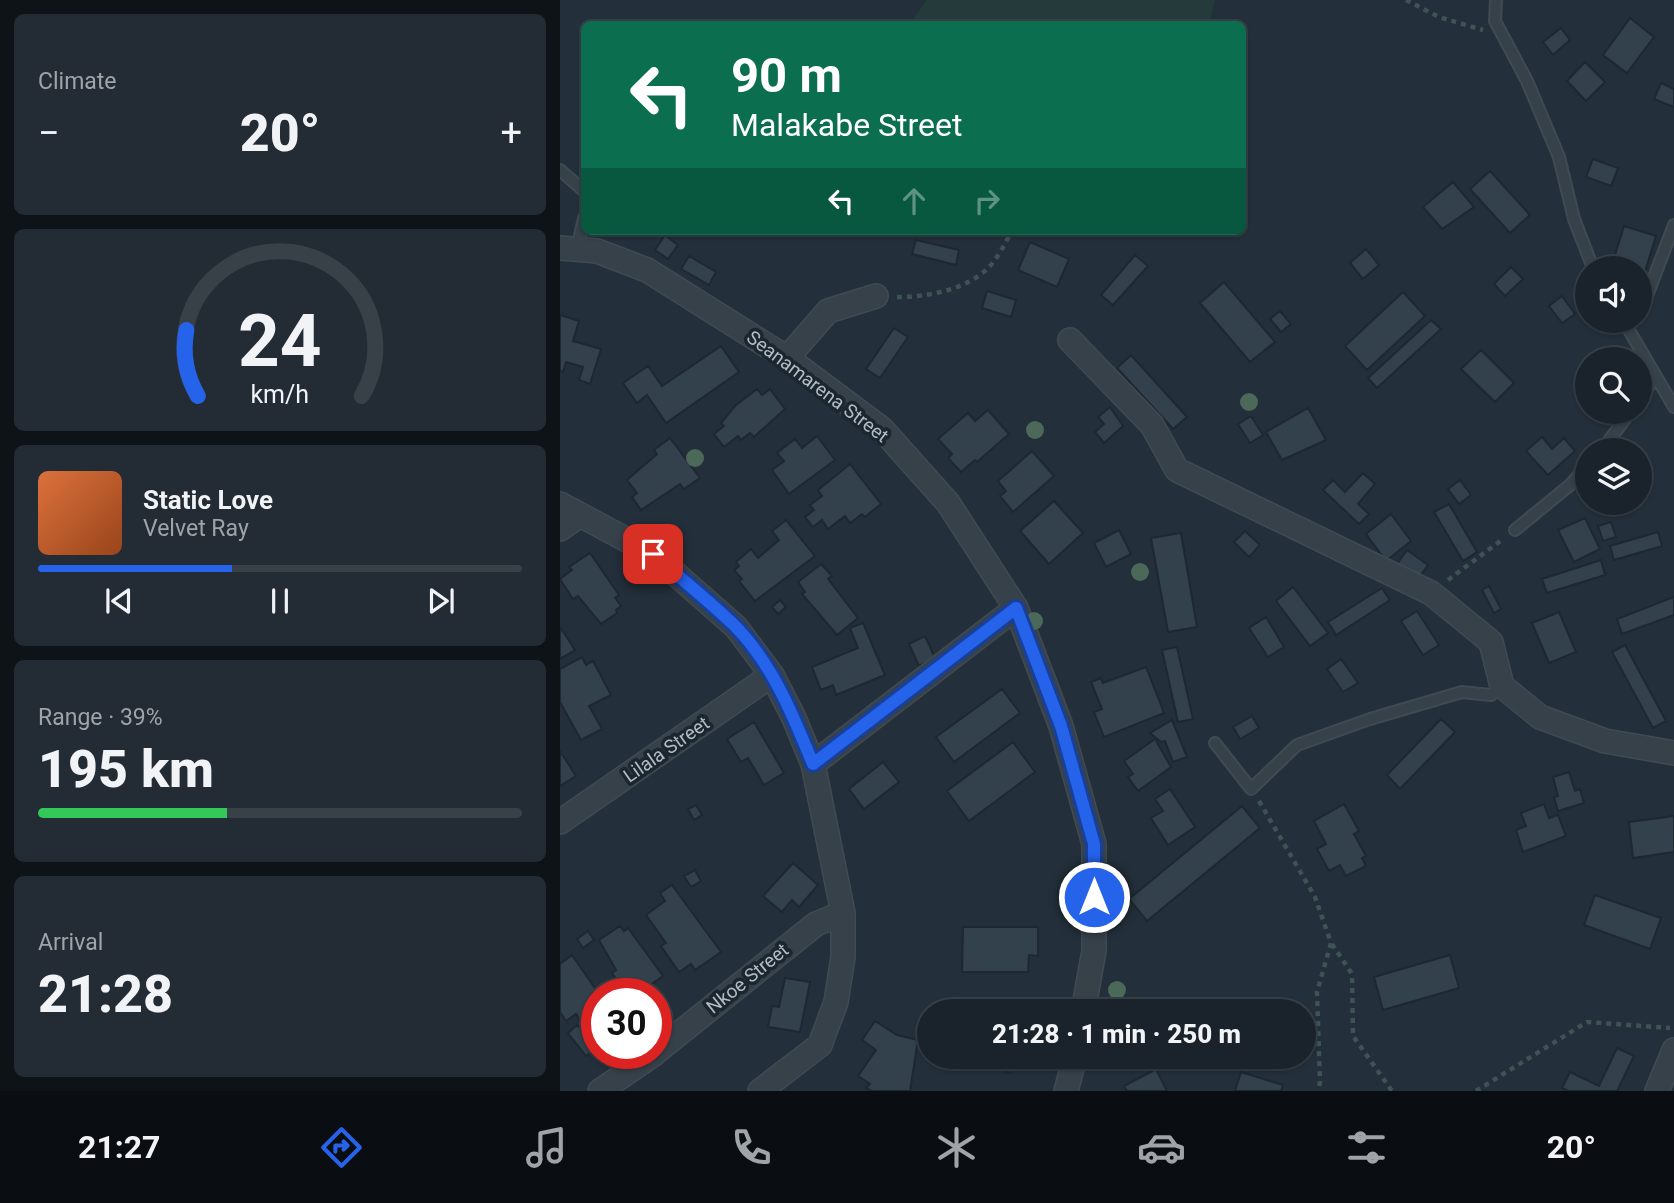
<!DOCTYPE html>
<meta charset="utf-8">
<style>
body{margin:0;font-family:Roboto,sans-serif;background:#232b34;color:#f1f3f6;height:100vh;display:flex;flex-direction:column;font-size:26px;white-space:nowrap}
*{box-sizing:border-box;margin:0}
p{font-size:23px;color:#9fa4a9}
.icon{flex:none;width:38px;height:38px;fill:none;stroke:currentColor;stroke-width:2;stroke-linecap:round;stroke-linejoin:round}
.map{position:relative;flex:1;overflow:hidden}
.sheet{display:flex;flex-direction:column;gap:14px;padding:14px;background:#0e1318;width:560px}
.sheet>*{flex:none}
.banner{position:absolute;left:21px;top:21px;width:665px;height:214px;border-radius:10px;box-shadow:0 2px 5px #0004,0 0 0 2px #384048;background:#0b6e4f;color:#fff;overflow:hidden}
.tools{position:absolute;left:1015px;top:256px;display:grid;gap:14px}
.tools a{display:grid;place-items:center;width:77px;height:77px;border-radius:50%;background:#1a232c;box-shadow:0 2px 5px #0004,0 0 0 2px #384048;font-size:35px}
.speed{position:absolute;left:21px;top:978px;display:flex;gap:14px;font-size:35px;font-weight:700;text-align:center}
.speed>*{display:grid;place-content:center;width:91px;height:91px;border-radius:50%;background:#1a232c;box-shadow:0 2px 5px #0004,0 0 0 2px #384048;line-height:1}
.speed .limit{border:10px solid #d22;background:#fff;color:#111}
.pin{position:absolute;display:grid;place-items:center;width:60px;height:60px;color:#fff;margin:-30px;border-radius:14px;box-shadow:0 4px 10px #0006}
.me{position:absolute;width:77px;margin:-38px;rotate:0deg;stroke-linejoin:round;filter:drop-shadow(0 0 5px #0008)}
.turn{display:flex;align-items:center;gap:24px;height:147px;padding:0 35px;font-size:32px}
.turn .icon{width:91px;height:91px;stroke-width:2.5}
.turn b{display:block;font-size:49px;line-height:60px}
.lanes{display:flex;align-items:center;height:66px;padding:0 35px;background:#0003;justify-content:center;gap:35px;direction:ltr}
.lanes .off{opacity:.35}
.big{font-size:52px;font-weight:800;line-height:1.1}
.sheet .tile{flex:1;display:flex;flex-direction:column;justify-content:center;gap:10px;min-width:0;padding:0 24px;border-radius:10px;background:#232b34}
.sheet .dial{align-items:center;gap:0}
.dial svg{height:182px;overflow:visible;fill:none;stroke:#384048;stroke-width:7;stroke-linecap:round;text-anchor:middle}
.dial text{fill:#f1f3f6;stroke:none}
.song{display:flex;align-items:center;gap:21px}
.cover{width:84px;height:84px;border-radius:10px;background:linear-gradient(135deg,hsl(20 70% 55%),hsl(20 70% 35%))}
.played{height:7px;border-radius:4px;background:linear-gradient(90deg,#2563eb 40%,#384048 40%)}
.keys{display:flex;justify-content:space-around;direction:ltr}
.heat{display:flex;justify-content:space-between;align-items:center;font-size:38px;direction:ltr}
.charge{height:10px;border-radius:5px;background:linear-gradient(90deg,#34c759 39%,#384048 0)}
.trip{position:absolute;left:357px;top:999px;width:399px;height:70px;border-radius:35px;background:#1a232c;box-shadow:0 2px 5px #0004,0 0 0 2px #384048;font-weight:800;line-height:70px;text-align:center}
.dock{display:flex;height:112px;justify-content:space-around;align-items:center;background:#0a0e12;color:#9fa4a9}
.dock .icon{width:49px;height:49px}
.dock .current{color:#2563eb}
.dock b{font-size:32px;color:#f1f3f6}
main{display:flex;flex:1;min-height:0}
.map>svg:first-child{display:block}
.green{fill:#253a3b}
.building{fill:#33414d;stroke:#1e2831;stroke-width:2}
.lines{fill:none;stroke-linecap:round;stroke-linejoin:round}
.lane-casing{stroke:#404a53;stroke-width:14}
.street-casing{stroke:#404a53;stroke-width:26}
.path{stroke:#3e5353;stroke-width:4.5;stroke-dasharray:5 5;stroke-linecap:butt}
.lane{stroke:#37414a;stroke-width:10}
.street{stroke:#37414a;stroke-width:23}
.tree{fill:#4b6858}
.route-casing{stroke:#184099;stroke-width:18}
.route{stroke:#2563eb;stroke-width:12}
.labels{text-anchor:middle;stroke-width:7;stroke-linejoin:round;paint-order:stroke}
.street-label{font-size:19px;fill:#b2bcc6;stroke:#1c262f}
</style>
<main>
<section class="sheet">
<div class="tile"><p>Climate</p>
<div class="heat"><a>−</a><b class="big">20°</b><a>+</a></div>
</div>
<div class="tile dial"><svg viewBox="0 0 100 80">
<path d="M14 69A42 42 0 1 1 86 69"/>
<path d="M14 69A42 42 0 0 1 9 40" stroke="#2563eb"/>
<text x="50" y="56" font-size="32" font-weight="700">24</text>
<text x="50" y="72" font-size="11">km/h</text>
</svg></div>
<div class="tile">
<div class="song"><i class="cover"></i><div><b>Static Love</b><p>Velvet Ray</p></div></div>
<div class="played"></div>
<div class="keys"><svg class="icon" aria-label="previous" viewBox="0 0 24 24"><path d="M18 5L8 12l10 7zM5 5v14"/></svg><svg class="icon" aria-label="pause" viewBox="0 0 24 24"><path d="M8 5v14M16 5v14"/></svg><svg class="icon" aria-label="next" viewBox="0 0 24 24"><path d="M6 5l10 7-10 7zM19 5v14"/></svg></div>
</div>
<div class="tile"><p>Range · 39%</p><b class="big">195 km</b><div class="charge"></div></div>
<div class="tile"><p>Arrival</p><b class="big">21:28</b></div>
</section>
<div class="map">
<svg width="1114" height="1091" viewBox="0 0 1114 1091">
<rect width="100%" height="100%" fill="#232f3a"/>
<path class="green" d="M366,0h289l-6,24h-247l-14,-4 -6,4h-32z"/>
<path class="building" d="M1070,18l24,19 -27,36 -24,-18z
M1001,28l9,12 -17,15 -10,-13z
M1025,62l20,20 -19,19 -19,-20z
M1101,83l13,6v18l-20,-8z
M1033,159l25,9 -7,18 -25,-9z
M930,171l40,44 -20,18 -40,-44z
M893,182l21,25 -32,22 -19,-22z
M1064,226l32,10 -13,42 -3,-1v-9h-29z
M105,235l13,10 -10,14 -13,-9z
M356,240l43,10 -3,15 -44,-11z
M470,242l39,17 -12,28 -39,-17z
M806,249l13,16 -16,14 -13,-16z
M575,255l13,11 -35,39 -12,-10z
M129,256l27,16 -7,13 -28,-16z
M951,267l12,12 -18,17 -11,-12z
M664,282l51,60 -25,20 -50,-59z
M427,291l29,9 -5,17 -29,-9z
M843,292l22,24 -58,54 -22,-24z
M1002,296l13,18 -13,9 -13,-17z
M720,311l11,13 -10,8 -11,-13z
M0,315l19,6 -6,20 28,8 -11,35 -11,-4 4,-13 -17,-5 -3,10 -3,-1z
M871,320l10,9 -64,59 -9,-10z
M334,328l14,9 -28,41 -14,-9z
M161,346l18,26 -73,51 -19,-28 -10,8 -14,-20 25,-17 14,20z
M921,350l33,33 -19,19 -34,-33z
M571,355l56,62 -14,12 -56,-61z
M197,389l5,6 8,-6 15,20 -31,28 -4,-4 -9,7 -3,-4 -14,11 -10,-13 10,-8 -3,-3 14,-17z
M550,407l13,19 -19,17 -9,-11 9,-8 -6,-7z
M748,408l18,32 -44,20 -16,-28z
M428,410l21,24 -32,28 -2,-2 -14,12 -13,-14 4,-4 -14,-15 30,-26 7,8z
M691,416l12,19 -13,8 -12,-19z
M257,436l18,24 -46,34 -17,-24 12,-9 -7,-8 18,-14 7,9z
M982,437l10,12 12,-11 11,13 -27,24 -22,-24z
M110,438l30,40 -16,11 -4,-5 -39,26 -9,-13 5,-4 -10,-13 30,-26 -3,-4z
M472,451l22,25 -41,36 -13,-16 6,-5 -8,-10z
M290,464l31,40 -16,13 -3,-3 -12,9 -5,-7 -17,13 -6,-9 -9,7 -8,-10 9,-7 -4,-5 12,-9 -4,-6z
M803,473l12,11 -17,20 11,10 -10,10 -36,-34 10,-10 12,12z
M900,480l11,15 -12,9 -11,-15z
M494,501l29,32 -34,31 -29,-33z
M889,504l28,48 -14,9 -29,-49z
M831,514l20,27 -25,20 -20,-27z
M1025,518l15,31 -26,13 -16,-32z
M226,520l29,36 -60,45 -16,-20 3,-2 -8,-9 5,-4 -3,-4 15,-13 7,9 21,-18 -7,-9z
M1051,522l5,15 -13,4 -5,-15z
M559,530l12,24 -25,13 -12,-24z
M685,531l15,14 -11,12 -15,-15z
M1098,532l4,14 -48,14 -4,-14z
M621,533l16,94 -29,5 -17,-94z
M847,550l21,15 -10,14 -21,-15z
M30,553l29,42 -4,3 6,8 -5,4 1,3 -16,11 -23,-28 -5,3 -13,-20 12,-9 -3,-3z
M1041,560l4,15 -58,18 -5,-14z
M261,564l11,12 -4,3 30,39 -21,17 -35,-41 3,-2 -7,-10z
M929,586l12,23 -7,4 -12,-23z
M733,587l35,46 -18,13 -34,-45z
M822,588l8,12 -54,35 -8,-13z
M1114,597v18l-52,19 -5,-15z
M220,600l6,7 -8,7 -6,-7z
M857,611l22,34 -16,10 -22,-34z
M999,612l17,40 -27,11 -17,-40z
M706,617l18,30 -16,10 -19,-29z
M303,623l22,52 -49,20 -3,-10 -12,5 -9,-23 46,-19 -8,-20z
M0,627l15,23 -15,9z
M365,636l10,22 -16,8 -10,-22z
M1065,645l41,76 -13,7 -41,-76z
M617,647l16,72 -15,3 -16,-72z
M22,657l4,8 7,-4 18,34 -22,11 13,23 -21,11 -21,-38v-33z
M781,659l17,24 -15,9 -16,-23z
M586,667l18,46 -60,24 -10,-25 8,-3 -11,-27 10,-4 2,5z
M442,689l18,24 -66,49 -18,-25z
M692,716l7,12 -19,11 -7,-12z
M881,719l14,13 -55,57 -13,-14z
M612,720l15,37 -14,5 -8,-21 -4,1 -11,-9z
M194,722l30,51 -20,12 -16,-27 -7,4 -14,-23z
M595,739l16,28 -33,24 -10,-14 5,-3 -9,-13z
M453,742l22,30 -66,49 -22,-30z
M0,751l16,25 -16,10z
M323,762l16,20 -35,27 -15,-20z
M1009,772l6,19 5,-2 4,14 -26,8 -4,-14 4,-1 -5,-19z
M610,789l25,38 -27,18 -17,-27 12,-7 -8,-12z
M784,804l15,27 -5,3 12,22 -4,2 4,8 -20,10 -6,-11 -11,6 -12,-22 9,-5 -12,-23z
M984,804l5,14 9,-3 8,21 -43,16 -7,-22 10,-4 -5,-13z
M136,805l6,10 -8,5 -6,-11z
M682,806l18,22 -113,93 -18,-22z
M1114,816v36l-41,6 -4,-36z
M233,863l25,22 -19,22 -7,-7 -10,12 -19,-16z
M135,870l6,11 -10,6 -7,-11z
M112,885l49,67 -26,18 -4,-6 -12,8 -18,-26 5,-3 -20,-28 19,-14 -5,-8z
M1035,895l66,23 -11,31 -66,-24z
M60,926l4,5 4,-3 35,48 -14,10 6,8h-29l-14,-21 4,-3 -17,-30z
M403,927h75v29l-9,-1 -1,17h-66z
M28,931l6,9 -11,8 -6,-9z
M12,955l27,39 -2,18 -15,11 -6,-9 -10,7 -6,-9v-48z
M890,955l9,33 -76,22 -9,-33z
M225,978l25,4 -10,50 -32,-5 4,-21 7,1z
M33,1021l4,4v22l-11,9 -18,-23 9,-8 5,5z
M315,1021l22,14 21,5 -8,51h-38l-6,-3 4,-4 -12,-8 18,-26 -14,-10z
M1057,1048l17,8 -17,35h-48l-7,-3 8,-16 29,14z
M396,1057h60l-6,16 -29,-10 -2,6 -24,-8z
M596,1069l11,22h-40l-3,-5z
M681,1072l42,13 -2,6h-46z"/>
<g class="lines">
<g class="lane-casing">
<path id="lane" d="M936,0l-1,21 32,60 32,76 15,62 19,49
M0,170l24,21
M17,249l7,-31
M1080,314l34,-89
M1063,320l51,87
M1080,399l16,-23
M1042,450l29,-39
M955,530l55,-45 17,-19
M655,743l36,46 46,-44 73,-26 92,-27 29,3 11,-9"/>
</g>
<g class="street-casing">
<path id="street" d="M0,248l37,3 50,19 140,88 95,71 66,74 68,105 45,118 33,118v107l-11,61
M510,340l82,85 25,45 254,123 60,49 11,44 38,31 65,24 69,12
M227,358l41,-47 48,-15
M0,504l93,50 83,73 36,48 22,43 19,46 30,149v44l-7,45 -16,43 -60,46
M0,529l20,-14
M253,764l203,-156
M0,822l212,-147
M96,1052l160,-128 27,-11
M40,1091l54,-37
M506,1091l9,-34
M1097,1091l17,-41"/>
</g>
<path class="path" d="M846,0l33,17 44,13
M337,297c30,0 68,-7 90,-28 10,-9 18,-26 25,-38
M888,580l55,-41
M699,801l56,96 16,46 -14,49 3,90 -2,9
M772,944l20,30 1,62 39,55
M916,1091l111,-69 83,6"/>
<use href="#lane" class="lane"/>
<use href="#street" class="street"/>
</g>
<g class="tree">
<circle cx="689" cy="402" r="9"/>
<circle cx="475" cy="430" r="9"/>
<circle cx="135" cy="458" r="9"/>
<circle cx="580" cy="572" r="9"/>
<circle cx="474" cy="621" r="9"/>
<circle cx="557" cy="990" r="9"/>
</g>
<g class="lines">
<g class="route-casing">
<path id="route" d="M93,554c27,24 55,46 81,71 38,38 59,90 79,139l203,-156 45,118 33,118v53"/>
</g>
<use href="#route" class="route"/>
</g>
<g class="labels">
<g class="street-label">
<text transform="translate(258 386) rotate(37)" y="7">Seanamarena Street</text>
<text transform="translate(106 749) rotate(-35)" y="7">Lilala Street</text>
<text transform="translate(187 978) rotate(-39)" y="7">Nkoe Street</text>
</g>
</g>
</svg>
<div class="tools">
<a><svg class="icon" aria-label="sound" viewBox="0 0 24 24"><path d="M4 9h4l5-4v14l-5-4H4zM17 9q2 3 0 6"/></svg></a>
<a><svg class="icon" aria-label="search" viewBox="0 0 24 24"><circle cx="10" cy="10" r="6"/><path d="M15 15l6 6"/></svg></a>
<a><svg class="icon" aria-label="layers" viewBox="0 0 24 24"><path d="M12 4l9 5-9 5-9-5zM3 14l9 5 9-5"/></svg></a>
</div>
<div class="speed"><div class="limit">30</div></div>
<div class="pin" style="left:93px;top:554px;background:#d93025"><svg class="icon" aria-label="arrive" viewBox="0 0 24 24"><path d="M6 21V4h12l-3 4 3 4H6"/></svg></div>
<svg class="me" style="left:534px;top:897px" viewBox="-20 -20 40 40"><circle r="17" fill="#2563eb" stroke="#fff" stroke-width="3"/><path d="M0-11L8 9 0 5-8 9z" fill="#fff"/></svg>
<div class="trip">21:28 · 1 min · 250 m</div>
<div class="banner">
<div class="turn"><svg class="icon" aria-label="left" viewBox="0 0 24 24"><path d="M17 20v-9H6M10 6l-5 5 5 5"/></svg><div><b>90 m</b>Malakabe Street</div></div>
<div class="lanes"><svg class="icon" aria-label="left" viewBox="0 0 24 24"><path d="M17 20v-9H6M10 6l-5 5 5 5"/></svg><svg class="icon off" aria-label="ahead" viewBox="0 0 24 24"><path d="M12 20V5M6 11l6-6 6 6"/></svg><svg class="icon off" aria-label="right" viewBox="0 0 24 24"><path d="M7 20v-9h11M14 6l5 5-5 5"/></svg></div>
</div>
</div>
</main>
<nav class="dock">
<b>21:27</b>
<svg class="icon current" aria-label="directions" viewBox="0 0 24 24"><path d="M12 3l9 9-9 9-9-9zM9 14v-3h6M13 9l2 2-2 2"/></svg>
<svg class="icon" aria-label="music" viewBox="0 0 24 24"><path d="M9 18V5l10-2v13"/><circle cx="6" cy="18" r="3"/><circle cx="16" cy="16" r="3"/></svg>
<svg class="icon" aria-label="phone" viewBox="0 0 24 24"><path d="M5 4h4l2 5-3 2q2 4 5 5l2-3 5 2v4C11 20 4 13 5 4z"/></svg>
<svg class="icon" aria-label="climate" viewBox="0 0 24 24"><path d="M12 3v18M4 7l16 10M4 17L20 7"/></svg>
<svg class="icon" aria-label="car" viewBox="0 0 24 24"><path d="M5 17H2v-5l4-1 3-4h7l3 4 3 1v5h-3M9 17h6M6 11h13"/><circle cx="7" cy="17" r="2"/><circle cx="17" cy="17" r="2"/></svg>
<svg class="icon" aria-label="filters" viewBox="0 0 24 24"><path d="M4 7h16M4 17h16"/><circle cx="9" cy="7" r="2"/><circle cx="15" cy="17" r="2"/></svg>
<b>20°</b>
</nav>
